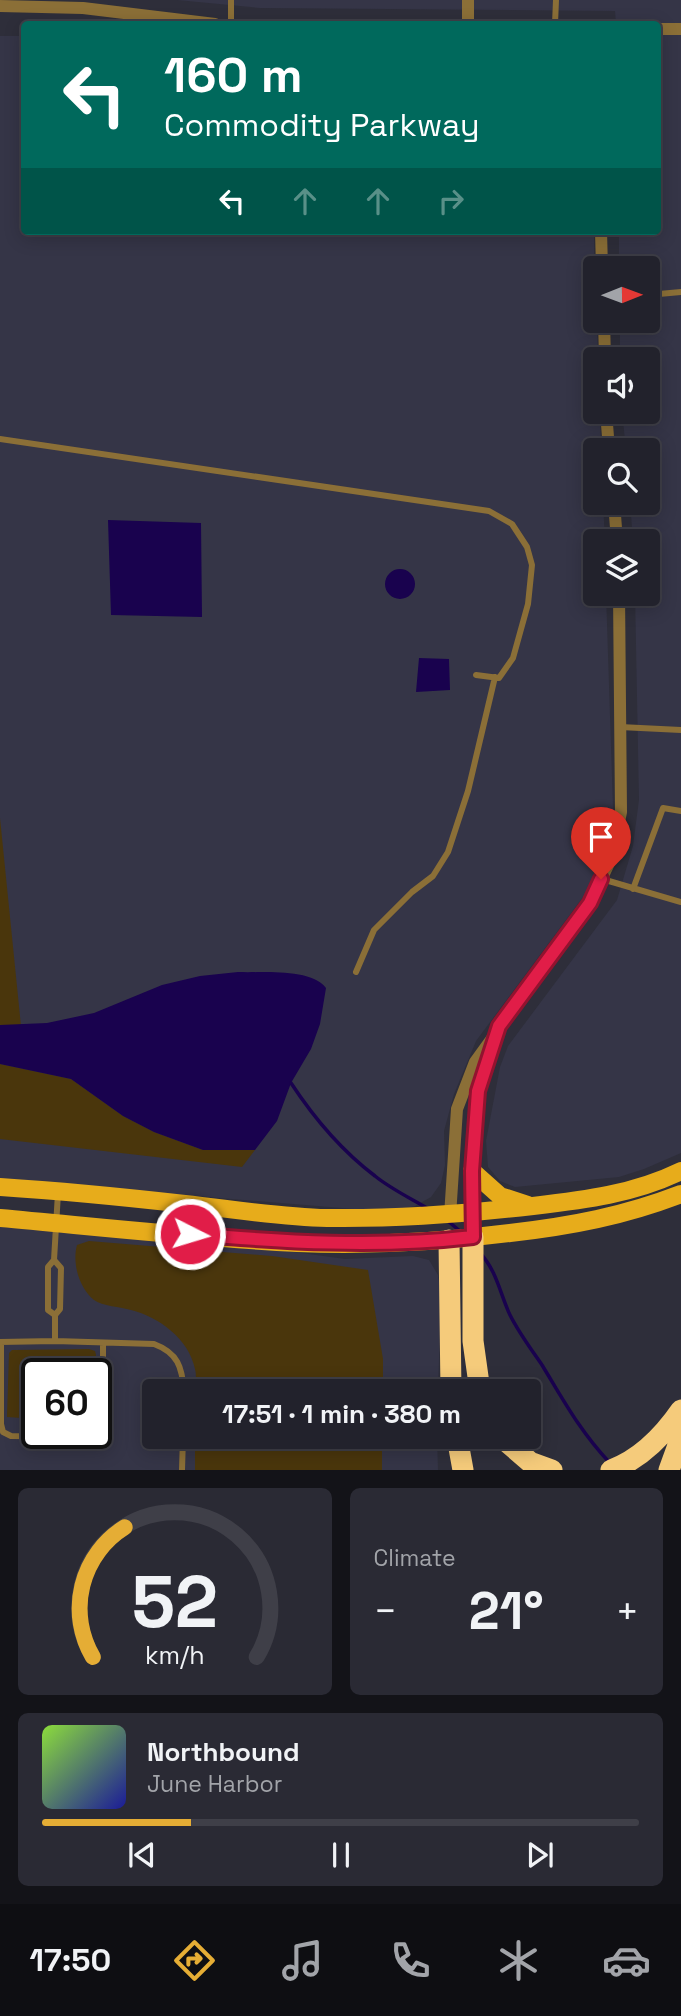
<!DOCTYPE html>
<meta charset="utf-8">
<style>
body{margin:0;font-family:"Space Grotesk",sans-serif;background:#2a2a34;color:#f1f3f6;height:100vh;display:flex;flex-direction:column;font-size:26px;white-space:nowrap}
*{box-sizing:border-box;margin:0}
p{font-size:23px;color:#a2a4a9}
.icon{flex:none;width:38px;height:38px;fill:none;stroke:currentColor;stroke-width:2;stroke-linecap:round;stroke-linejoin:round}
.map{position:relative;height:1470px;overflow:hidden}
.details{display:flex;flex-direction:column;gap:18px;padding:18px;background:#131318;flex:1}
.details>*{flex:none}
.banner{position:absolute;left:21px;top:21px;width:640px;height:214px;border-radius:7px;box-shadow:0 4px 18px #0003,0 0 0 2px #3f3f48;background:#00695c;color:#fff;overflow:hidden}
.needle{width:46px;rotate:89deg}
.controls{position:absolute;left:583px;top:256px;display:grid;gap:14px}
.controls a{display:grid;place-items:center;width:77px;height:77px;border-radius:7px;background:#22222c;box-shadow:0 4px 18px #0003,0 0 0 2px #3f3f48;font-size:35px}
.speed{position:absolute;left:21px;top:1358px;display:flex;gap:14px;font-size:35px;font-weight:700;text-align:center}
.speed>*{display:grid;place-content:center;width:91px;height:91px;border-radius:50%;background:#22222c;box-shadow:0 4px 18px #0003,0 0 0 2px #3f3f48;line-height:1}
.speed .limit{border:4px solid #111;border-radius:10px;background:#fff;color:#111}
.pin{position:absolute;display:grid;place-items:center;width:60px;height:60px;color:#fff;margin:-72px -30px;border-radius:50% 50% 50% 0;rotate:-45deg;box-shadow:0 0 7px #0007}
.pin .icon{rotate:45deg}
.me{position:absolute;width:77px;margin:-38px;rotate:95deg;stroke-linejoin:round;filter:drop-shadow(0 0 5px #0008)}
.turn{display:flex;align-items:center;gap:24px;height:147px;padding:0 28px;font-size:32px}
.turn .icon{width:91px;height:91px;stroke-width:2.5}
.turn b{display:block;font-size:49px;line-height:60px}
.lanes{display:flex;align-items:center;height:66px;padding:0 28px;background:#0003;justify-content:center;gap:35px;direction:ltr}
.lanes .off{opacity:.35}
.big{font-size:52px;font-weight:700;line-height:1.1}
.details .card{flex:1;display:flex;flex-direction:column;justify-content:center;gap:10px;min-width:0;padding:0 24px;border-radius:10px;background:#2a2a34}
.details .dial{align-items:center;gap:0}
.dial svg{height:182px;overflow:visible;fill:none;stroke:#3f3f48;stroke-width:7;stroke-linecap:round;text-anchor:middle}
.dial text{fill:#f1f3f6;stroke:none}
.song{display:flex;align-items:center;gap:21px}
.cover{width:84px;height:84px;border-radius:10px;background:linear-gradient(135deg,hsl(90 70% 55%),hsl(240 70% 35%))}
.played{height:7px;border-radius:4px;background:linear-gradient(90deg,#e5ad35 25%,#3f3f48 25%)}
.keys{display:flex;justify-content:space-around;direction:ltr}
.heat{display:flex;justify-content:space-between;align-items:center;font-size:38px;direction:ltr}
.details .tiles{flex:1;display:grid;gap:18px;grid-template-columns:1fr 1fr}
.card:last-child{grid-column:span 2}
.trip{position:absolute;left:142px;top:1379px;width:399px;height:70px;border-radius:7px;background:#22222c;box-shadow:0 4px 18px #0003,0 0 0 2px #3f3f48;font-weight:700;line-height:70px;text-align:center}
.menu{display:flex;height:112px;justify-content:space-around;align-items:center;background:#0e0e12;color:#a2a4a9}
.menu .icon{width:49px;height:49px}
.menu .current{color:#e5ad35}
.menu b{font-size:32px;color:#f1f3f6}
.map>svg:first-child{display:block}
.built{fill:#353547;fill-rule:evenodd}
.green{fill:#4a360c}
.water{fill:#19024e}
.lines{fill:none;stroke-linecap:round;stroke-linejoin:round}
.stream{stroke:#19024e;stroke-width:3.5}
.service{stroke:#8b6f37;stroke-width:6}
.minor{stroke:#8b6f37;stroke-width:12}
.primary{stroke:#e7ac1b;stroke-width:18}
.motorway{stroke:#f5cb7b;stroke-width:21}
.route-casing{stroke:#92132f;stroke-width:18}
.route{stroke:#e11d48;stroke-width:12}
</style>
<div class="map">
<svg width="681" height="1470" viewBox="0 0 681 1470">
<rect width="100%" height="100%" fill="#2e2e3a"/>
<path class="built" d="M177,0h504v1153l-37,16 -25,8 -104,10 -15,-6 -12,-14 -2,-26 14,-74 8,-21 109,-146 16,-54 6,-46 -4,-207h13v-52h-15l-3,-39h18v-52h-22l-4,-39h26v-52h-28v-39h28v-52h-29v-37h39v-207h-42l-1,-13 -355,-3z
M0,36h24v195h570l1,89h2l1,39h-3v52h5l1,39h-6v52h8l2,39h-10v52h11l7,215 -7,40 -14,37 -116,156 -22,53 -10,37 1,34 -4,18 -10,14 -16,9 -19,5 -42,-2 -354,-29z
M0,1225l287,26 58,8 68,-3 16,4 9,15 3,20 -3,96h-284v46h283l1,33h-438zM37,1374h59v59h-59z"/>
<path class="green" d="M0,818l21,208 -21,-1z
M0,1064l71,15 52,37 31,16 49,18h52l-13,17 -242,-28z
M89,1241l183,15 96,14 15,89v32h-188c0,-7 2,-15 0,-22 -6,-30 -36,-52 -64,-59 -10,-3 -29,-4 -37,-10 -15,-12 -22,-37 -17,-55z
M89,1349l6,2 1,4v69v-50h-59v45l-30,-2 2,-64 3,-3z
M195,1437h187v33h-187z"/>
<path class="water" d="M108,520l93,3 1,94 -91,-2z
M385 584a15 15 0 1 1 30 0a15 15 0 1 1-30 0Z
M419,658l30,1 1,31 -34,2z
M238,972c24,1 73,-4 88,16l-6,36 -9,25 -20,34 -14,38 -22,29h-52l-49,-18 -31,-16 -52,-37 -71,-15v-39l47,-2 47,-10 68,-28 38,-9z"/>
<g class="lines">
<path class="stream" d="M291,1083c23,35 51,68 84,93 16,13 35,22 52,32
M448,1221l13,11
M480,1253c17,18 20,41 30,62 9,18 21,34 32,50 22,36 38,66 67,97"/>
<path class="service" d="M231,24v-24
M555,24l1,-24
M648,295l33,-3
M0,439l489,72 23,13 15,23 5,18 -4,39 -15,54 -14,20 -23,-3
M620,727l61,3
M602,879l79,23
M633,889l30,-81 18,3
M356,972l18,-42 38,-38 21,-16 15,-24 20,-61 27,-114
M54,1260l7,8 -1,41 -5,6 -7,-5v-43l6,-7 4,-67
M55,1341l99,3c24,9 28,23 30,47
M0,1342l55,-1v-26
M1,1342v82l2,8 8,4 77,1 11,-2 4,-9v-83
M182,1470l1,-33"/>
<path class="minor" d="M468,0v24
M0,6l83,2 132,16
M658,29h23
M601,231l1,37
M604,320l1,39
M606,411l3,39
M614,502l3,39
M473,1214v-73l5,-50 17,-51
M450,1216l7,-107 18,-47 115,-159 22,-46 9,-45 -2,-219"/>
<path class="primary" d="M472,1171l28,25 28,9
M0,1187c62,4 123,10 185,17 46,5 95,13 142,14 69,1 137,-4 206,-12 51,-6 101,-12 148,-35
M0,1218c99,9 198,20 297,25 71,3 143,-1 213,-10 61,-7 114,-17 171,-39"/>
<path class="motorway" d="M473,1237v104l7,50
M449,1240l2,151
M457,1437l6,33
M501,1437l29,25 22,8
M611,1470c30,-11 52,-34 70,-60
M669,1470l12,-33"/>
</g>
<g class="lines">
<g class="route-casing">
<path id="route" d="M190,1234c94,8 188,14 283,3l-1,-66 6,-80 21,-65 91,-123 11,-24"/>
</g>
<use href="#route" class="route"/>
</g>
</svg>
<div class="controls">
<a><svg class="needle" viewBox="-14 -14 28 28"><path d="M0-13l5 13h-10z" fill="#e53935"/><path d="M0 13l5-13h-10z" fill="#a2a4a9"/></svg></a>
<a><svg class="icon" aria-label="sound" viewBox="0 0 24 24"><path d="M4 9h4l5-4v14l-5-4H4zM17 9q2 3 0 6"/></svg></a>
<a><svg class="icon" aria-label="search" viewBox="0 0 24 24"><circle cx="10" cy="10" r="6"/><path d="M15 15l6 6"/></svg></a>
<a><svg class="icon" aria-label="layers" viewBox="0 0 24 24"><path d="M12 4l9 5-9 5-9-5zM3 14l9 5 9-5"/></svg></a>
</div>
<div class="speed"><div class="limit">60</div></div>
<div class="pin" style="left:601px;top:879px;background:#d93025"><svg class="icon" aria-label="arrive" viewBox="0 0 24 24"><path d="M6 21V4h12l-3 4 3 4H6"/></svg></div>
<svg class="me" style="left:190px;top:1234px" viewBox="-20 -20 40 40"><circle r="17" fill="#e11d48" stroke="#fff" stroke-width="3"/><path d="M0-11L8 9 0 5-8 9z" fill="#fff"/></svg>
<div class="trip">17:51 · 1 min · 380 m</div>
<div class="banner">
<div class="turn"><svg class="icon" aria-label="left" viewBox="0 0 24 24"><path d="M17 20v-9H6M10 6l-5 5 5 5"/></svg><div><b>160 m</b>Commodity Parkway</div></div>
<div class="lanes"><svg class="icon" aria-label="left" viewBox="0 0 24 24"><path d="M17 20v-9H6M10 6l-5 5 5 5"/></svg><svg class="icon off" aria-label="ahead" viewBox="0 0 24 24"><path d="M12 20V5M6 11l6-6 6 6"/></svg><svg class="icon off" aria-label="ahead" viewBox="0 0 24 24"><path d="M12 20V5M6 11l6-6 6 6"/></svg><svg class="icon off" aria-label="right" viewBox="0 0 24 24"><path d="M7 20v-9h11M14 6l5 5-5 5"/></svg></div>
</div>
</div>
<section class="details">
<div class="tiles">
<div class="card dial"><svg viewBox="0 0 100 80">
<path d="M14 69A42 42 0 1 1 86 69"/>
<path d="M14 69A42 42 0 0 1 28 12" stroke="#e5ad35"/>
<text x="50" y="56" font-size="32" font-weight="700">52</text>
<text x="50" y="72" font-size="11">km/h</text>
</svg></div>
<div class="card"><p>Climate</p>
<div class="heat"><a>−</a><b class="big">21°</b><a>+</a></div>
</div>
<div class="card">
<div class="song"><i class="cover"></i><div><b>Northbound</b><p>June Harbor</p></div></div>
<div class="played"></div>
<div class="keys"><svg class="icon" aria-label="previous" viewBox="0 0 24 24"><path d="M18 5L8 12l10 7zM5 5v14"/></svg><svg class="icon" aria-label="pause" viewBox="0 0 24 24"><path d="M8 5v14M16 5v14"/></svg><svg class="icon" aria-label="next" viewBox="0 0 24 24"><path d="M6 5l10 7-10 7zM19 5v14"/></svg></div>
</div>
</div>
</section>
<nav class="menu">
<b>17:50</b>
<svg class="icon current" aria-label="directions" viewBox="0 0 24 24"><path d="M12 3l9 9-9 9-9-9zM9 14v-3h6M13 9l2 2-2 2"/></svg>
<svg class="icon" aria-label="music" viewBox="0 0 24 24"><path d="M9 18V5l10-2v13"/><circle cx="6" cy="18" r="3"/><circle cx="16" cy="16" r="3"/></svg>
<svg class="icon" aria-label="phone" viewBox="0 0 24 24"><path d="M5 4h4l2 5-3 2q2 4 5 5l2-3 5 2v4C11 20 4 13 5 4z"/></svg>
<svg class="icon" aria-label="climate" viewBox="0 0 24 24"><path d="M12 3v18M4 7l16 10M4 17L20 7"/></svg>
<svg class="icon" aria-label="car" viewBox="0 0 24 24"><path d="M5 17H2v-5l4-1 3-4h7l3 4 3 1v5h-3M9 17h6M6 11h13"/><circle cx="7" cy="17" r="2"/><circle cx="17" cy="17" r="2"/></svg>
</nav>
